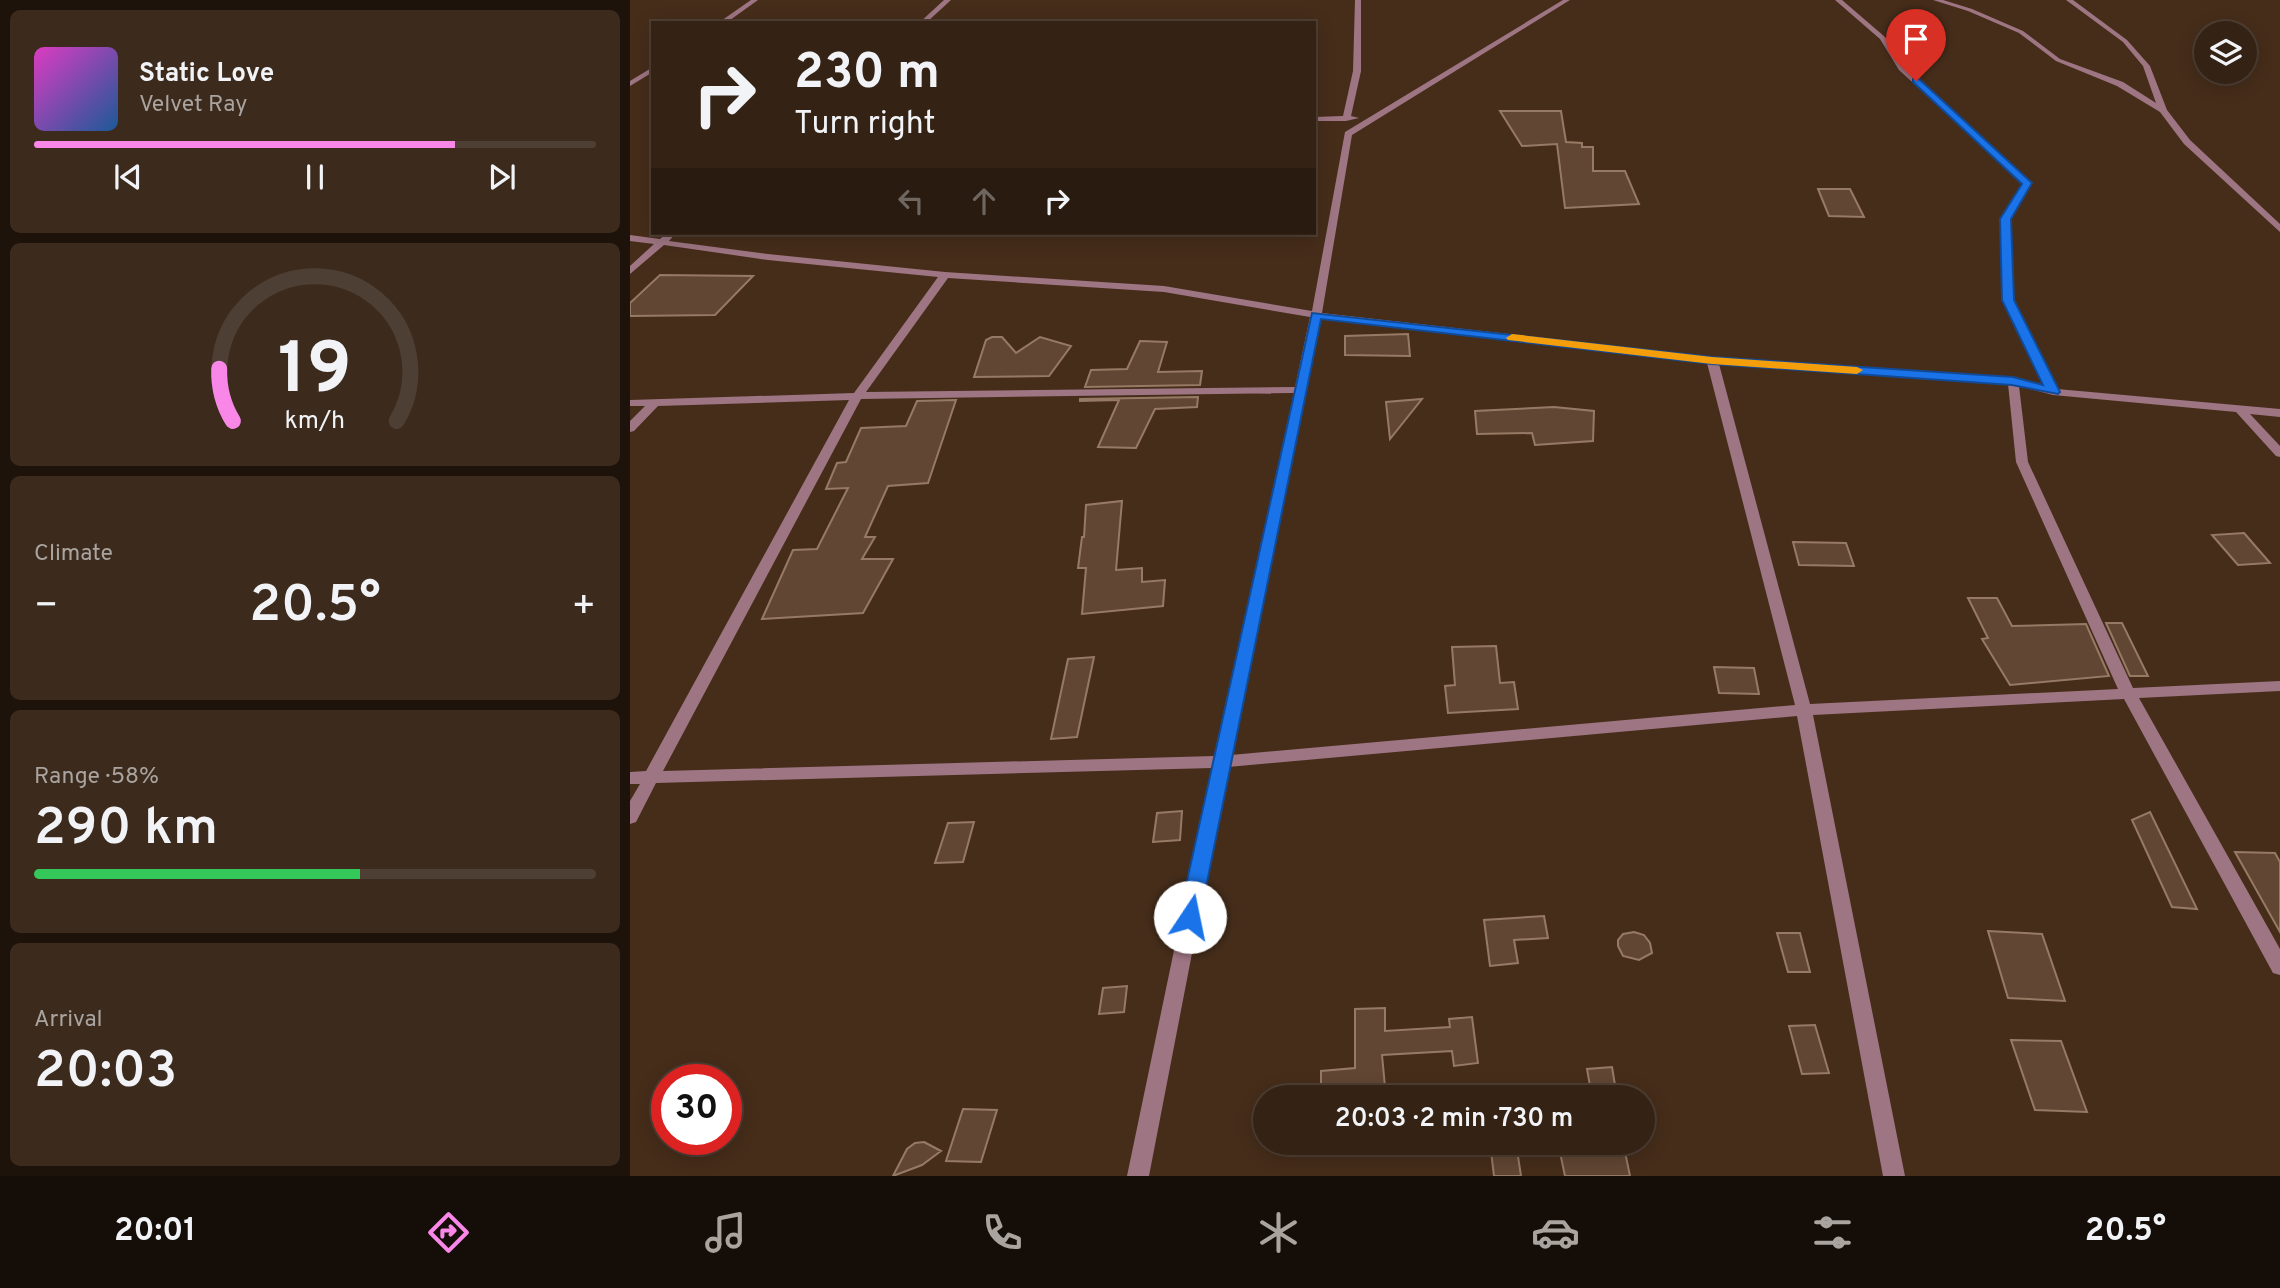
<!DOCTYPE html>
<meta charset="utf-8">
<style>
body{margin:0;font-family:Overpass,sans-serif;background:#3c2a1d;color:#f1f3f6;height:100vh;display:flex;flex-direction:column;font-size:26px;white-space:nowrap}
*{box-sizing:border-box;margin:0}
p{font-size:23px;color:#a9a4a0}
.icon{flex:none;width:38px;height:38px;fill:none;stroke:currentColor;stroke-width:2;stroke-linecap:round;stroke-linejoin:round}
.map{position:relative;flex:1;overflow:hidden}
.details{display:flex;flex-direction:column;gap:10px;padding:10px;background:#1d130b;width:630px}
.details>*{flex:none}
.top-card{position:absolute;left:21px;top:21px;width:665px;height:214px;border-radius:0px;box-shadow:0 4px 18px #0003,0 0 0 2px #4e3f34;background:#342214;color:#f1f3f6;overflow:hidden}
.controls{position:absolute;left:1564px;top:21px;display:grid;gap:14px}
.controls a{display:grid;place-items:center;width:63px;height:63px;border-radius:50%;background:#342214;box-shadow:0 4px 18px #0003,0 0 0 2px #4e3f34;font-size:35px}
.speed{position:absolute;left:21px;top:1064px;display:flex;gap:14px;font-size:35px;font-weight:700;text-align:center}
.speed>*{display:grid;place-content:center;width:91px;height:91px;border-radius:50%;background:#342214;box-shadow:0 4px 18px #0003,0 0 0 2px #4e3f34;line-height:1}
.speed .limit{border:10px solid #d22;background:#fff;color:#111}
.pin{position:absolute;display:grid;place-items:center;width:60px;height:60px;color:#fff;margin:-72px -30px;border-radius:50% 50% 50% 0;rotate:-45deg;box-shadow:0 0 7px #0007}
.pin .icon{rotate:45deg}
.me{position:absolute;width:77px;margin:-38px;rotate:11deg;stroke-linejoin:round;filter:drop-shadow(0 0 5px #0008)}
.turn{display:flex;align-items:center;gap:24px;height:147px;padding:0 28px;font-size:32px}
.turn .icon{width:91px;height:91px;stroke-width:2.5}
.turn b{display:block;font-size:49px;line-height:60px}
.lanes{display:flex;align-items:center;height:66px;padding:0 28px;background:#0003;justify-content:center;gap:35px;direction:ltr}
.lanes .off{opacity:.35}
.big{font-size:52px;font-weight:600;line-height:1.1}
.details .card{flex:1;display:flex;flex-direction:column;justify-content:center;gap:10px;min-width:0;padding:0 24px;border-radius:10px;background:#3c2a1d}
.details .dial{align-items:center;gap:0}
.dial svg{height:182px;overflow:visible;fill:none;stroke:#4e3f34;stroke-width:7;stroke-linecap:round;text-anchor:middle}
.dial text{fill:#f1f3f6;stroke:none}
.song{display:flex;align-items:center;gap:21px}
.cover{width:84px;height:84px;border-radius:10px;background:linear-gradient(135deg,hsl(310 70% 55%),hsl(210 70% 35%))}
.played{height:7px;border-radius:4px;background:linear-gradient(90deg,#f987e8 75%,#4e3f34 75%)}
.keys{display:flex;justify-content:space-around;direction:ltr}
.heat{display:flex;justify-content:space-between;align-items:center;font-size:38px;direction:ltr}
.charge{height:10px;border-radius:5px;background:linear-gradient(90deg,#34c759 58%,#4e3f34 0)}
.trip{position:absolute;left:623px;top:1085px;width:402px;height:70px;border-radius:35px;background:#342214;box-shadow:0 4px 18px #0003,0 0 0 2px #4e3f34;font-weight:600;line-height:70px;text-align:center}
.dock{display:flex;height:112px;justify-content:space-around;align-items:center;background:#150e08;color:#a9a4a0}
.dock .icon{width:49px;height:49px}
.dock .on{color:#f987e8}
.dock b{font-size:32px;color:#f1f3f6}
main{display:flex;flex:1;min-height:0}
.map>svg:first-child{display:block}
.building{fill:#614633;stroke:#977a65;stroke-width:2}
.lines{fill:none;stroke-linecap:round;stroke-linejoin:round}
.minor{fill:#9e7583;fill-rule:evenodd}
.route{fill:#1a73e8;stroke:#114b97;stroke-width:2}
.slow{fill:#f59e0b}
</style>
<main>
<section class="details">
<div class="card">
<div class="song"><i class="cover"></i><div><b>Static Love</b><p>Velvet Ray</p></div></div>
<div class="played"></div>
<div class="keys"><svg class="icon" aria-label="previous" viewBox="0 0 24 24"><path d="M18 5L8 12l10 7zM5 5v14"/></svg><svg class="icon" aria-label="pause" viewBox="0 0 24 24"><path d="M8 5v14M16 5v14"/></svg><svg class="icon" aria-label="next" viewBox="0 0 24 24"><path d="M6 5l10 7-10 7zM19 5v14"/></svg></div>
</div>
<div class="card dial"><svg viewBox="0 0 100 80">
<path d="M14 69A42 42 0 1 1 86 69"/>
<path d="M14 69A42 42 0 0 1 8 46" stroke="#f987e8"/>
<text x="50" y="56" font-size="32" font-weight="700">19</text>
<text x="50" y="72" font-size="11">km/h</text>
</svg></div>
<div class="card"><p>Climate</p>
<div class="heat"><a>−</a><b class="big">20.5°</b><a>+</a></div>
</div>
<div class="card"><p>Range · 58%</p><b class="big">290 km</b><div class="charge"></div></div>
<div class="card"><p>Arrival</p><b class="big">20:03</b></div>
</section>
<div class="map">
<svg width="1650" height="1176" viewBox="0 0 1650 1176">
<rect width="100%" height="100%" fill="#462d1a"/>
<path class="building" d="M870,111h61l5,31 16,1v4h11v24h32l14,33 -74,4 -8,-64 -35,2z
M1188,189h32l14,28 -35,-1z
M30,275l93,1 -38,39 -85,1v-13z
M778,334l2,22 -65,-1v-19z
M362,337h10l14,16 24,-16 31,9 -22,30 -75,1 12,-37z
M510,341l27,1 -9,30 44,-1 -2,14 -115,2 6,-17 36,-1z
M568,397l-1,10 -42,2 -19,39 -38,-1 21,-47 -39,1v-2z
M792,399l-32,40 -4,-37z
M326,400l-28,83 -40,3 -23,51h10l-13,22h31l-30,54 -101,6 31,-69 24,-1 31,-61 -22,1 11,-26 9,-1 15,-34 45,-2 11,-25z
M924,407l40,4 -1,30 -58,4 -3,-12 -55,1 -2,-23z
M492,501l-6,69 26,-2v14l23,-2 -2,26 -81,8 4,-46h-8l4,-31h2l2,-32z
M1614,533l26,30 -32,2 -26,-30z
M1163,542l53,1 8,23 -55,-1z
M1338,598h29l15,28 74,-2 23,52 -99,9 -28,-46 6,-1z
M1476,623h16l26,53h-18z
M866,646l4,37 14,-1 4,27 -70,4 -3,-27 10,-1 -3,-38z
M464,657l-17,80 -26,2 17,-80z
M1084,667l40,1 5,26 -40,-1z
M552,811l-2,29 -27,2 4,-29z
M1520,812l47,97 -25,-2 -40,-87z
M344,822l-11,40 -28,1 13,-40z
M1605,852l40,1 5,9v70z
M914,916l4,22 -34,2 4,23 -28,3 -6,-46z
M1358,931l54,3 23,67 -57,-3z
M1004,932l10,3 6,8 2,10 -13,7 -16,-4 -5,-10v-6l5,-6z
M1147,933h23l10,39h-22z
M497,986l-3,26 -25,2 4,-26z
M755,1008v23l65,-4 -1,-8 23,-2 6,46 -24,3 -2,-15 -70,4 4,42h-28v-3l-37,3v-26l34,-3v-59z
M1185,1025l14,48 -27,1 -13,-48z
M1381,1040l50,1 26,71 -52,-2z
M982,1067l5,30h-25l-5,-28z
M333,1109l34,1 -16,52 -35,-1z
M294,1142l17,9 -19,14 -29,11 14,-27 8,-6z
M860,1143h26l5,33h-27z
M928,1143h26l3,9 37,-5 6,29h-65z"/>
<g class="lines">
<path class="minor" d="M121,0h7l-32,23h-8z
M314,0h7l-25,23h-7z
M725,0h6v71l-10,45 8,2 -13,3h-32v-4l29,-1 10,-45z
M933,0h7l-218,135 -30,178 390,44 301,21 31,8 -41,-86 -2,-81 22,-36 -124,-113 -19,-31 -45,-39h7l43,37 20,30 127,116 -21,36 2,81 44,89 223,20v8l-30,-3 30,32v11l-4,-1 -40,-44 -183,-17 -34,-9 9,76 105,226 147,-7v10l-141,7 141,251v26l-7,-2 -149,-274 -311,16 92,461h-22l-86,-460 -569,51 -79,409h-22l85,-408 -556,15 -20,39 -6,2v-23l10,-17h-10v-12l16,-1 203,-371 -191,6 -24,25 -4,1v-11l15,-15h-15v-6l224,-7 84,-116 -170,-17 -104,-15 -34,29v-8l24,-22 -24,-3v-6l30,4 7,-6h9l-7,8 99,13 177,18 219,14 148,25 33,-179zM318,278l216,14 146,25 -15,70 -429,5zM690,319l387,44 88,342 -564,50zM1089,364l289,20 8,78 102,227 -308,15zM664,393l-80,363 -551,15 198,-372z
M1303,0h10l29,9 51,22 37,28 63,23 33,21 -13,-37 -20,-24 -57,-42h7l54,40 23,26 17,44 23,30 90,84v8l-96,-88 -24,-32 -43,-26 -61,-25 -37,-28 -51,-22z
M23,67v5l-23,14v-5z"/>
</g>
<path class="route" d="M1283,79h6l113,104 -21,36 3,81 46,92 -2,2 -46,-9 -300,-21 -391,-45 -121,598 -3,6 -7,3 -8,-3 -3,-6 133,-604 400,44 301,20 30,8 -41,-85 -2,-81 22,-35 -109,-102z"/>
<path class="slow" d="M882,334l200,23 145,10 6,3 -6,4 -145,-10 -204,-24 -2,-2z"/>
</svg>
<div class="controls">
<a><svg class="icon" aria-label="layers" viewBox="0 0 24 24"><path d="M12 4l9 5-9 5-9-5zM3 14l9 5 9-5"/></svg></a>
</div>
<div class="speed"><div class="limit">30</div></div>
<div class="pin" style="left:1286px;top:81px;background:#d93025"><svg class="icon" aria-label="arrive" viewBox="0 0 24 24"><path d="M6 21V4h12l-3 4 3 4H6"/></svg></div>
<svg class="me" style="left:560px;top:917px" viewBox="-20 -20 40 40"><circle r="19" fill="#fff"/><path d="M0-13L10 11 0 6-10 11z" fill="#1a73e8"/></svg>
<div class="trip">20:03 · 2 min · 730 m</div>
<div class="top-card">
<div class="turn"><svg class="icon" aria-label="right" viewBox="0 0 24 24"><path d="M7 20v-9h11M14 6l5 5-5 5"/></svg><div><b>230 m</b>Turn right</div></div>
<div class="lanes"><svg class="icon off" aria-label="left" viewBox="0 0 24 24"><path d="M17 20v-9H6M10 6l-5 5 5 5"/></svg><svg class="icon off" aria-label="ahead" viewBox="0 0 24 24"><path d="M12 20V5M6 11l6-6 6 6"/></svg><svg class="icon" aria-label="right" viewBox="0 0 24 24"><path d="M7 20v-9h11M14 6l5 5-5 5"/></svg></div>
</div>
</div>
</main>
<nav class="dock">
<b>20:01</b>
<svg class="icon on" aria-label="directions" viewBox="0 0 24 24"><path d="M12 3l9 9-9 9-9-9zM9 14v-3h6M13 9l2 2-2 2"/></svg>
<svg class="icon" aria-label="music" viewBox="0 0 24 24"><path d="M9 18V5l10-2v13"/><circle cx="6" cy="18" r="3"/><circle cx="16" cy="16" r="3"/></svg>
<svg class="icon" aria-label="phone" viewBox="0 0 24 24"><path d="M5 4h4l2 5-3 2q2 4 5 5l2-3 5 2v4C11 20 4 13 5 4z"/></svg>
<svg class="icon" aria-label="climate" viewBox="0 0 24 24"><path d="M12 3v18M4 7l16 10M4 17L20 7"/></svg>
<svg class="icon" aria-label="car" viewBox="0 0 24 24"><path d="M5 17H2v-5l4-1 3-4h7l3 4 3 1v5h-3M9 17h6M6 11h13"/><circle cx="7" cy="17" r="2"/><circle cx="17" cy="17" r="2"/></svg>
<svg class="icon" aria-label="filters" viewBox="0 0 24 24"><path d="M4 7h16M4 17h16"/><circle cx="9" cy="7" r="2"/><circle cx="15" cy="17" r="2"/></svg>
<b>20.5°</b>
</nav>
